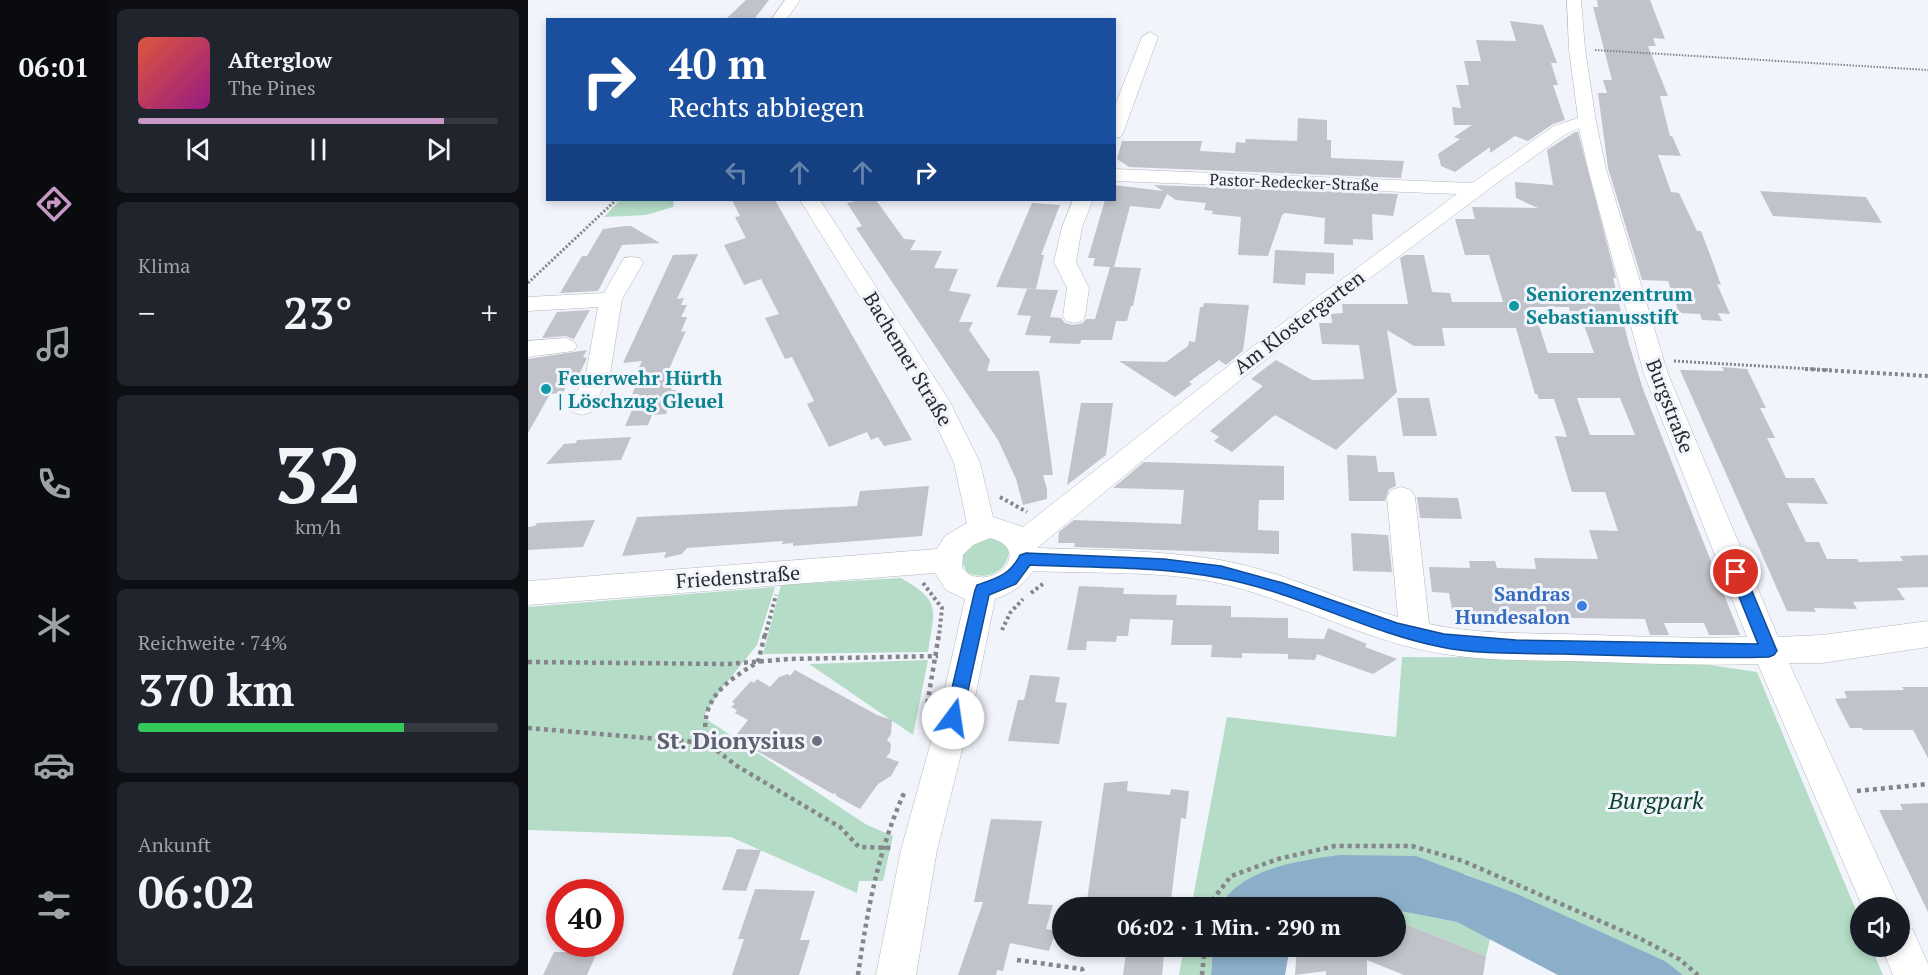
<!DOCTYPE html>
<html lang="de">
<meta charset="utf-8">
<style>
body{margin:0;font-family:"PT Serif",serif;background:#20242c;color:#f1f3f6;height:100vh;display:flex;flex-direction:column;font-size:22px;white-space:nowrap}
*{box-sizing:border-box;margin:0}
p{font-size:20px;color:#9ea1a6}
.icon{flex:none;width:33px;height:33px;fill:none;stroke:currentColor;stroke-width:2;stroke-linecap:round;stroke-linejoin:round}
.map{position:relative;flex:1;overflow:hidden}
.sheet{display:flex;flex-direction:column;gap:9px;padding:9px;background:#0d0f14;width:420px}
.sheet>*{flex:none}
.guide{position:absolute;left:18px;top:18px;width:570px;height:183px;border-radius:0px;box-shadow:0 3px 9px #0003;background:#1a4fa0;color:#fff;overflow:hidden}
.fabs{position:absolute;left:1322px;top:897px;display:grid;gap:12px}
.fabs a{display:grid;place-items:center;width:60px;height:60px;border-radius:50%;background:#171b24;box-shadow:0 3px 9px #0003;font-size:30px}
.speed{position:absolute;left:18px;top:879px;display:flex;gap:12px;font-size:30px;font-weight:700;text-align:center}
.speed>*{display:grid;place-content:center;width:78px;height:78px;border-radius:50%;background:#171b24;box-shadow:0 3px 9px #0003;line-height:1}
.speed .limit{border:9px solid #d22;background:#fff;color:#111}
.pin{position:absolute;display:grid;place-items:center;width:51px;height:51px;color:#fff;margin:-26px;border:3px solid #fff;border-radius:50%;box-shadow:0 2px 6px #0007}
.me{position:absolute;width:66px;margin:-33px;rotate:14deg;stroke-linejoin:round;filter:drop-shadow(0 0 4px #0008)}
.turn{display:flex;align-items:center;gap:21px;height:126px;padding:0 24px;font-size:27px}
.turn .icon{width:78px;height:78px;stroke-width:2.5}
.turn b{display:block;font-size:42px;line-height:51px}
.lanes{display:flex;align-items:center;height:57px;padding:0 24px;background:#0003;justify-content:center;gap:30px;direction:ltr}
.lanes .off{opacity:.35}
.big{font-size:45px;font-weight:800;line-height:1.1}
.sheet .widget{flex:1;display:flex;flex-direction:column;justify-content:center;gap:9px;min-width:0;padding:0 21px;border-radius:9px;background:#20242c}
.sheet .dial{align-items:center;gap:0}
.dial b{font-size:78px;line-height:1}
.song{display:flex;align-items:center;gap:18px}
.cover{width:72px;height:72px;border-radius:9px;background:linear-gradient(135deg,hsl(10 70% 55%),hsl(310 70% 35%))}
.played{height:6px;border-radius:3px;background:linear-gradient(90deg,#c797c5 85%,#363941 85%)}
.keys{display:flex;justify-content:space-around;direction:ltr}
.heat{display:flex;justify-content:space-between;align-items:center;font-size:33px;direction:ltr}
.charge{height:9px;border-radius:4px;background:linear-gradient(90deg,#34c759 74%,#363941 0)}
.trip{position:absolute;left:524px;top:897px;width:354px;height:60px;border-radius:30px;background:#171b24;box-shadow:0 3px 9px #0003;font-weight:800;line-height:60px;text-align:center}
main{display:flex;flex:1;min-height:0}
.tab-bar{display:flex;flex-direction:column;width:108px;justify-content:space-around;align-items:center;background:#090b0e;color:#9ea1a6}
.tab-bar .icon{width:42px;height:42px}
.tab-bar .selected{color:#c797c5}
.tab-bar b{font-size:27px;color:#f1f3f6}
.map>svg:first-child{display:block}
.green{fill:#b4dcc6}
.water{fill:#8bafc9}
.building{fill:#c1c3cb;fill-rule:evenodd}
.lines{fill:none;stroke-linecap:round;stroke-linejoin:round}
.minor-casing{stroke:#b3b6bd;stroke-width:1}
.path-far3{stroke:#84868b;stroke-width:2;stroke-dasharray:1.5 1.5;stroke-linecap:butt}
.path-far2{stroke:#84868b;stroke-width:3;stroke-dasharray:2 2;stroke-linecap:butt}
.path-far1{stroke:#84868b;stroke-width:4;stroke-dasharray:3 3;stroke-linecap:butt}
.path{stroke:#84868b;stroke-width:4.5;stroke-dasharray:4 4;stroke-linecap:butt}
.minor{fill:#fff;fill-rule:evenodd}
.route{fill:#1a73e8;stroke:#114b97;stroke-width:1.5}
.culture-dot{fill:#0f9aa8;stroke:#f2f4fc;stroke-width:2}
.shop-dot{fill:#3f7fe0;stroke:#f2f4fc;stroke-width:2}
.worship-dot{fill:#6b7280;stroke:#f2f4fc;stroke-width:2}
.labels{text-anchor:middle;stroke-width:6;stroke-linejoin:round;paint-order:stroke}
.far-street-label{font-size:16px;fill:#292a2d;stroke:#f2f4fc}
.culture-label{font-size:20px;font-weight:bold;fill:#0d838f;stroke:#f2f4fc;text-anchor:start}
.street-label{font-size:20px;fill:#292a2d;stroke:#f2f4fc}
.shop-label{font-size:20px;font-weight:bold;fill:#366cbe;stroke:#f2f4fc;text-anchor:end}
.near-worship-label{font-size:24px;font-weight:bold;fill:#5b616d;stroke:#f2f4fc;text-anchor:end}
.near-park-label{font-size:24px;font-style:italic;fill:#0e442e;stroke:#f2f4fc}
</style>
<main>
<nav class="tab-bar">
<b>06:01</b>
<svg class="icon selected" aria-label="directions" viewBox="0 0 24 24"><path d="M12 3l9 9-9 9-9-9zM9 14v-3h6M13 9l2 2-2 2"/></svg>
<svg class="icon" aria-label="music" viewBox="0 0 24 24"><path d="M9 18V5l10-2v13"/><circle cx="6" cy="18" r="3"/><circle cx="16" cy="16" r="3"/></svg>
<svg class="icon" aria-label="phone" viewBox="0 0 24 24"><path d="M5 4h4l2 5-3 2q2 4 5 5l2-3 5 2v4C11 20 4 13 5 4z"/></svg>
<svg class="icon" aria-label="climate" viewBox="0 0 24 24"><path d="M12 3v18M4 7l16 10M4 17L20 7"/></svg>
<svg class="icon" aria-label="car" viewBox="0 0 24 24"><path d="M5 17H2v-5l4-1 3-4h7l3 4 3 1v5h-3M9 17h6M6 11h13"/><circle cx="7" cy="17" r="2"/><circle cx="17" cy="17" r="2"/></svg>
<svg class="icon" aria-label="filters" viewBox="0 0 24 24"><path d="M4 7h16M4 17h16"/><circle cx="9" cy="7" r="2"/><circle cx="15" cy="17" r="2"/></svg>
</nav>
<section class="sheet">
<div class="widget">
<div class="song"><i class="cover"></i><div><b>Afterglow</b><p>The Pines</p></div></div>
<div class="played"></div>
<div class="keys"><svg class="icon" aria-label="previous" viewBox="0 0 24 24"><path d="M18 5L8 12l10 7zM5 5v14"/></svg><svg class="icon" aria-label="pause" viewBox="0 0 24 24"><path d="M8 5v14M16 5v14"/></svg><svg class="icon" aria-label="next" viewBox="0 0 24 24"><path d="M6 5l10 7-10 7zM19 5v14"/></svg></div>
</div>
<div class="widget"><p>Klima</p>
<div class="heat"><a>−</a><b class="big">23°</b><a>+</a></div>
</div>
<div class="widget dial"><b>32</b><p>km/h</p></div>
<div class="widget"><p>Reichweite · 74%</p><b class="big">370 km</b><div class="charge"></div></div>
<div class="widget"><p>Ankunft</p><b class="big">06:02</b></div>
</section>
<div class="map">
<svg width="1400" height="975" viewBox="0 0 1400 975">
<rect width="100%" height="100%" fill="#f2f4fc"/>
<path class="green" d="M92,200h54l-1,7 -27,8 -42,2z
M462,538c10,2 15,5 19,14 -3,22 -23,28 -42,21l-6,-14c5,-12 16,-19 29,-21z
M373,578c42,24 33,32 27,74l-165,2 18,-69z
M247,587l-18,58 -34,42 -20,30 164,108 26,11 -10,45h-24l-2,12 -126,-56 -203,-7v-223z
M874,657l260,1 95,14 103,248v26l11,1 12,28h-200l-18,-14 -199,-87 -240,22 -6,11 -29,1 36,-191 169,20z
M400,660l-15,75 -104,-71z
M867,910l62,12 33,17 -4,17 -91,-36z
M656,947h29l-2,28h-32z"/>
<path class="water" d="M812,855l76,1 101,38 148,67 18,14h-125l-101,-53 -62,-12v-2l-175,-1c19,-38 81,-47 120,-52z
M685,947h77l-5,28h-74z"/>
<path class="building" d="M218,0h23l-14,18h-28z
M1069,0h53l15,39 -12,-1 3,8h-8l20,50h-8l10,40h2l9,20 -23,-1 13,37 8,1 18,38h4l11,29 9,25 -4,-1 13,30 -12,-1 4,8 -20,-1 -2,-6 -21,-1 -11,-32 -26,-1 -34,-112 -10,-75h9l-4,-13h9l-19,-73h5z
M982,21l33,4 14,38h-6l7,22h-5l12,35 -12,4 -25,17 -13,-5 -25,17v-6l-35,25 -14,-6 -3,-12 22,-15 -6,-2 18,-12h-18l-2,-18 9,1 -5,-23h13l-5,-24h17l-5,-21 40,1z
M770,118l29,2v20h4v18l73,3 -3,17 -272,-11 -12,-8 5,-18h80l-2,10 35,2 1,-11 9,1 1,-4 51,2z
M1047,132h3l38,146h-3l15,63 15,48 97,246h-31l-5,-12h-40l5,12h-19l-5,-16 -75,-1v-2l-27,-2 -1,3h-81l-1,-8h-8l-3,-16 -17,-1 -3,-25 41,1 -1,-7h26l2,7 39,1 -2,-11 64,1 -9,-29 29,1 -13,-39h-33l-17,-56 12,1 -13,-38h-15l-2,-5h-2l-19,-66h-74l3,18h-31l-27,-16 10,62 -61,58 -61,-35 -43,37 -18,-11 5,-4 -9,-6 53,-45 -12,-7 25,-19 36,20 52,-1 -5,-34 -37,-1 -3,-21h13l-1,-9 12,-1 -1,-9h66l-8,-46 5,-3h19l8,37 18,1 2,9h51l-14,-47h-24l-10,-36h20l-3,-12 66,1 -22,-10 -1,-16 38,3 -6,-35zM1005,307h36l1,4h5l2,3h3l14,39h-46zM1049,398h43l15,37h-45z
M586,185l49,6 -9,-6 244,9 -5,22 -21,-2 1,26 -20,-1v6l-29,-1 1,-26 -40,-5 -3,2 -14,41 -30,-1 3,-38 -29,-3 1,-3 -9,-1 2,-7 -30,-3 -9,-6 -7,15 -30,-3 -16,61 27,1 -8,38h-2l-4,15h-11l-4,19h-31l-1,4 -31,-1 2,-7 -26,-1 6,-19 -14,-1 10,-26 31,1 -8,27 11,1 4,5 8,2 10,-2 3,-4h9l15,-52 -17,-1 2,-8h-7l17,-58h9z
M1232,191l106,6 16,26 -109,-7z
M204,200h43l137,240 -28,6 -6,-9 -7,3 -4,-8 -38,15 -22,-43 7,-3 -22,-44 -7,2 -20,-41 14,-4 -18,-35 -17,6 -20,-40 22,-7 -11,-21 5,-1z
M333,200h15l28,39 12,1 -6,10 32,1 -8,17 24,1 -9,22 22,3 -12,28h14l-4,8 21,30 -3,11h52l14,104h-10l4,14v10l-24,6 -7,-26 -18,-39 -142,-212 6,-2 -15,-23z
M504,203l28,2 -19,50h3l-8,34 -40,-2z
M97,226h6l29,17 -38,2 -24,46 -38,2 22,-37h5l16,-27z
M747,250l59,3v21l-28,-1 -1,12 -32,-2z
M170,254l-21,45 7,-1 -3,7h6l-6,12h6l-6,15 5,-1 -17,38 8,-1 -3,8 3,-1 -6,15h5l-10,24 -14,1 -4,10 -23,1 14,-32h-7l8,-16 -6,1 8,-18 -19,2 50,-108z
M676,303l45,2 -6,46 -17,14 -7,-5 -30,22 3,2 -17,13 -56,-36 47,1 22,-16 1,-5 6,1 5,-35h3z
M62,310l-16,29 -9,-3 -23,2 15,-26z
M59,350l-4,7 4,1 -9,19h-7l-8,16 -13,1 -22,39v-74z
M1194,367l25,2 19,39h-6l15,30h-8l19,40h28l14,26 -41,-1 19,39h13l8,17h30l2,3 44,-1 -3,-5 28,-1v32l-31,1 8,12 -52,2 4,7 -43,-1 2,4 -29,-1 -107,-241 44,1z
M869,398h32l8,38h-34z
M553,403h32l-7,52 -39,30z
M103,437l-10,23 -75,4 18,-20 12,-1 1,-3z
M819,455l29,1 2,16h16l2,14 -7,3 -4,12h-36z
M616,462l140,4v34h-25l-1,30 21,1v23l-205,-7 1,-4h-17l1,-11 15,-12 107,4 3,-34 -71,-2z
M401,486l-7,50 -129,10v-3l-11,1 1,-3 -96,7 -5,6 -18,4 2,-6 -44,4 15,-39 220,-11 3,-15z
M889,497l41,1 4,21 -42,-1z
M67,520l-12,27 -55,3v-23l7,-1 2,-3z
M823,533l37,2 4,37 -39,-1z
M551,586l45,2 -1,6 54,1 -1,10 55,1v11l57,1v20l36,1 4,-11 39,16 -2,3 32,12 -24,15 -56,-20 -2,6 -27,-1v-5l-46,-1v5l-31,-1 1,-12h-41l2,-25 -43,-1 -2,17h-11l-1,6 -29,-1 -1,9h-19z
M267,670l82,45 15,5 -1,14 -4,6 4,4 -1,9 -4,4 13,5 -8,14 -13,8 -18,25 -24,-13v-3l-3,1 -99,-56 14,-18 -13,-7 2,-3 -6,-3 4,-3 -3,-2 19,-21 3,2 3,-4 13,8 9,-10 9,-3 2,2z
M502,675l30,2 -5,25 12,1 -8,41 -51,-3 10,-41h6z
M1374,687h26v71l-15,-28h-50l-1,-2h-12l-15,-29 12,-1 -3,-7 60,-1z
M600,781l-1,10 43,4 1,-6 18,2 -3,28 -5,-1 -11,90 -84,-1 18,-124z
M1400,803v109l-49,-102h24l-3,-6z
M463,819l51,2 -14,83 25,1 -7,24 10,2 -7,20 -39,-8 -7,28 -6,-1 -1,5h-38l25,-73h-9z
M209,849l24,1 -15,41 -24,-1z
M227,889l60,2 -15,49h10l-11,35h-67l12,-36h-6z
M867,920l91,36 -3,19h-79l-37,-15v15h-41v-4l-31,4 2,-29h98z
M599,946h38l-3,29h-39z
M26,952h43l-10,23h-44z"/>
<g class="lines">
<g class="minor-casing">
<path id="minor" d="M257,0h15l-14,20h-15z
M1039,0h14l4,49 11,73 10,47 62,205 110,263 44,-2 106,-14v26l-106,16h-33l106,232 6,13 -2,4v-4h-36l-105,-244c-62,2 -124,-1 -187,-3 -42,-1 -85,0 -127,-7 -75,-11 -146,-52 -221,-70 -59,-14 -129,-10 -190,-13 -10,15 -21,22 -38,28l-21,103 -37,148 -21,125h-40l25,-125 41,-148 23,-103 -19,-9 -11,-17 -407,32v-24l409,-32 8,-13 22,-13 -13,-60 -28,-60 -126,-203h20l130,202 30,61 13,54 30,10 256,-201 178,-132 -343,-13v-12l358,14 82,-57 24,-8 -9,-69zM1051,128l9,41 56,205 103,263c-60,2 -120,-1 -180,-3 -45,-1 -93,0 -138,-10l-14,-127 -4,-7 -10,-3 -10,3 -4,7 11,120c-60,-17 -116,-46 -178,-57 -60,-10 -122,-10 -183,-12l192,-159 133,-105 135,-101 69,-49zM462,538c33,8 19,36 -4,39 -5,1 -10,-1 -15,-1l-9,-8 1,-13 10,-10z
M622,32l8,5 -35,96 -3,4 -6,1v-30l28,-71z
M545,200h20l-11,27 -6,35 13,26 -4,28 -3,5 -8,2 -8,-2 -3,-5 4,-28 -13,-26 8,-35z
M104,257l8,1 3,5 -21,36 -12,75 -19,38 -9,3 -9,-3 -3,-6 16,-32 12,-67 -70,4v-14l76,-4 20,-35z
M37,338l8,3 4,5 -4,5 -45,6v-16z
M1371,925l14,5 15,34v11h-35l-12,-29h18z"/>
</g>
<path class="path-far3" d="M1067,50l333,20"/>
<path class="path-far2" d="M0,283l88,-83
M1146,361l156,9"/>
<path class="path-far1" d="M1277,369l123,7
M472,497l27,15
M395,583l19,25 -3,28
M503,593l13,-10
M474,630l8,-17 13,-14
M237,636l11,-41"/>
<path class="path" d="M0,662l200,2 61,-5 149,-3
M398,711l13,-77
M0,728l179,15 30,23 103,61 19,20 34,1
M179,743c-9,-43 18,-61 51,-81l7,-28
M1329,791l71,-7
M682,908l1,-6 20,-26 47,-17 57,-13h77l51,15 178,78 38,20 19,16
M489,960l65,9 2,6
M330,975c9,-63 20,-125 47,-184
M674,975l3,-29"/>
<use href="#minor" class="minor"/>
</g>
<path class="route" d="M498,553l138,6 57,7 62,17 114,40 47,11 72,6 242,4 -29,-72 2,-5h11l2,5 33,79 -3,4 -5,2c-69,2 -137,-1 -205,-3 -40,-1 -83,1 -123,-7 -76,-15 -144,-55 -221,-69 -62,-12 -127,-10 -190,-13l-14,19 -27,11 -27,123 -3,6 -6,2 -5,-2 -3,-6 30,-128 2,-5c20,-7 33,-10 43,-30z"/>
<g class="culture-dot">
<circle cx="986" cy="306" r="6"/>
<circle cx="18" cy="389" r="6"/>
</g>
<circle class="shop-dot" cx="1054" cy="606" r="6"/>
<circle class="worship-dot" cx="289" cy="741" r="6"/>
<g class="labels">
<g class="far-street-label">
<text transform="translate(766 182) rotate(2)" y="6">Pastor-Redecker-Straße</text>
</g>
<g class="culture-label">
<text x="998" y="301">Seniorenzentrum<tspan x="998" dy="23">Sebastianusstift</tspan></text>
<text x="30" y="385">Feuerwehr Hürth<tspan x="30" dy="23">| Löschzug Gleuel</tspan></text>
</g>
<g class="street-label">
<text transform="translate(771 322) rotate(-37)" y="7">Am Klostergarten</text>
<text transform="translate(380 359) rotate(59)" y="7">Bachemer Straße</text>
<text transform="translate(1142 406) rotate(69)" y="7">Burgstraße</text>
<text transform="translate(210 577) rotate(-4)" y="7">Friedenstraße</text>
</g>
<g class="shop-label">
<text x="1042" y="601">Sandras<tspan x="1042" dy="23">Hundesalon</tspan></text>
</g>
<g class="near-worship-label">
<text x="277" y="749">St. Dionysius</text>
</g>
<g class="near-park-label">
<text x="1128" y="809">Burgpark</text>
</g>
</g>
</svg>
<div class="fabs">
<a><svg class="icon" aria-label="sound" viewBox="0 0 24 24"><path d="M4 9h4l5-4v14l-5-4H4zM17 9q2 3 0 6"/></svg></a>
</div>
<div class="speed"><div class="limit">40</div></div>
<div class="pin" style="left:1208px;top:572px;background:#d93025"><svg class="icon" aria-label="arrive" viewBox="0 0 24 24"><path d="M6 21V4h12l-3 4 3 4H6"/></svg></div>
<svg class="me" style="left:425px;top:718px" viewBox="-20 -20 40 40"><circle r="19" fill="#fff"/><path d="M0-13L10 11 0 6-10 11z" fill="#1a73e8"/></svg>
<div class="trip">06:02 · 1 Min. · 290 m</div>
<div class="guide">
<div class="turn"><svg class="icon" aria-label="right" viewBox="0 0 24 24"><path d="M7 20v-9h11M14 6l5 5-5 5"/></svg><div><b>40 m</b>Rechts abbiegen</div></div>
<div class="lanes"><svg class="icon off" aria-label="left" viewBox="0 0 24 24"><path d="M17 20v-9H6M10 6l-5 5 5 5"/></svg><svg class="icon off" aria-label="ahead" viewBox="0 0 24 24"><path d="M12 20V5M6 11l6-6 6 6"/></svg><svg class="icon off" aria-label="ahead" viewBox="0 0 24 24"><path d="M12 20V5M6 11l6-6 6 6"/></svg><svg class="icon" aria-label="right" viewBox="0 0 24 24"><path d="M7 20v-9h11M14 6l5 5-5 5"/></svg></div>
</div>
</div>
</main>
